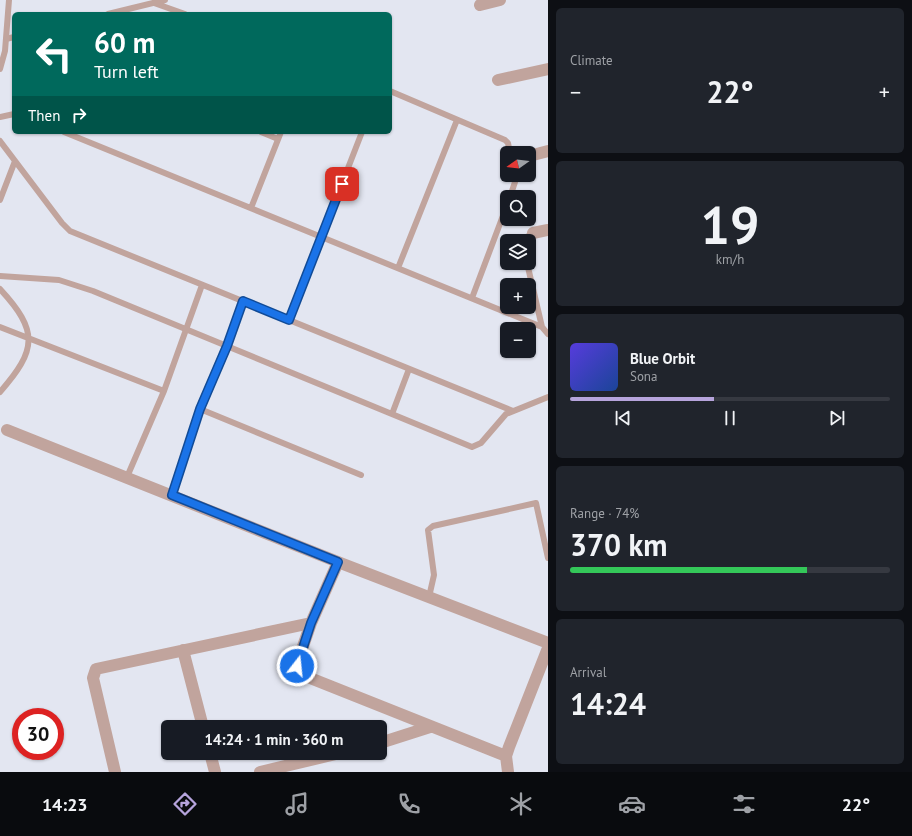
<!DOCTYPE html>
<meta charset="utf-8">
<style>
body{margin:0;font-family:"PT Sans",sans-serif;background:#20242c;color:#f1f3f6;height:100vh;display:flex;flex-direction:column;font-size:15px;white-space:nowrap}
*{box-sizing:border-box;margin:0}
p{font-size:13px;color:#9ea1a6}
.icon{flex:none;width:22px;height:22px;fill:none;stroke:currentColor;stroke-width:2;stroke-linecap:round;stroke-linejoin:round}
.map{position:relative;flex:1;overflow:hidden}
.side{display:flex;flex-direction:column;gap:8px;padding:8px;background:#0d0f14;width:364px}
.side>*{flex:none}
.banner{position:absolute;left:12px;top:12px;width:380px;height:122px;border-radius:6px;box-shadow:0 1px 3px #0004;background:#00695c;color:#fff;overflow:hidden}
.needle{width:26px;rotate:256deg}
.tools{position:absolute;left:500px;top:146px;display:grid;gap:8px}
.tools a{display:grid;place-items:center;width:36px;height:36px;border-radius:6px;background:#171b24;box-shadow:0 1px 3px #0004;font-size:20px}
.speed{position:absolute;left:12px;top:708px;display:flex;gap:8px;font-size:20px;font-weight:700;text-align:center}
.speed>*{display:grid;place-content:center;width:52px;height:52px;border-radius:50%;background:#171b24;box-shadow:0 1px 3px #0004;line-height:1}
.speed .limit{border:6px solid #d22;background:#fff;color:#111}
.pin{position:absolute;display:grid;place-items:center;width:34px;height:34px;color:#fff;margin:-17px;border-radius:8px;box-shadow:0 2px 6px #0006}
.me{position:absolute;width:44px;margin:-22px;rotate:16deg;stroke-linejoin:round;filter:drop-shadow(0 0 3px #0008)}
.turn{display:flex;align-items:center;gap:14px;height:84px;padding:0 16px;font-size:18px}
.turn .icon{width:52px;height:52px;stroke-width:2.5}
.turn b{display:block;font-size:28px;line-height:34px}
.then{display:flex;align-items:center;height:38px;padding:0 16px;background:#0003;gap:8px;font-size:15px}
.big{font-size:30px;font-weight:700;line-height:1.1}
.side .tile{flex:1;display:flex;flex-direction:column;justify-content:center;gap:6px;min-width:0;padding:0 14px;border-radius:6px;background:#20242c}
.side .dial{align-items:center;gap:0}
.dial b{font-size:52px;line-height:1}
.song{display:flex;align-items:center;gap:12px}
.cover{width:48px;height:48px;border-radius:6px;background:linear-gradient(135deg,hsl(250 70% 55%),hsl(220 70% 35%))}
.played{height:4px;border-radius:2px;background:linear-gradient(90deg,#b6a4dc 45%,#363941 45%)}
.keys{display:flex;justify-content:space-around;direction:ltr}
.heat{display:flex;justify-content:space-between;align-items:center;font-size:22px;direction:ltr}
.charge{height:6px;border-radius:3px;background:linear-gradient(90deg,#34c759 74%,#363941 0)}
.trip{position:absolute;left:161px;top:720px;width:226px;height:40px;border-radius:6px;background:#171b24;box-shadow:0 1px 3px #0004;font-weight:700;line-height:40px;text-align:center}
.menu{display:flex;height:64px;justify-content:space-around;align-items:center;background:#090b0e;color:#9ea1a6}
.menu .icon{width:28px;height:28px}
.menu .current{color:#b6a4dc}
.menu b{font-size:18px;color:#f1f3f6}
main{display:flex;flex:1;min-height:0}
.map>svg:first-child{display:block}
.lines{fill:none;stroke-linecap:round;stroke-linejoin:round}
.lane{stroke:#c1a49d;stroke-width:6}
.street{stroke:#c1a49d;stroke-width:12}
.route-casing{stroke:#114b97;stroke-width:10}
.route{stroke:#1a73e8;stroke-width:7}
</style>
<main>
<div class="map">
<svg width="548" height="772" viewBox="0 0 548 772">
<rect width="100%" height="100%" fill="#e3e6f1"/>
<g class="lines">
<path class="lane" d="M154,3l31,11
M108,14l57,-14
M6,39l8,-2
M0,69l5,-18 4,-51
M390,91l115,49 3,3 2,10
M0,117l14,-3
M64,132l478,195 6,7
M261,132l17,7
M0,141l62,82 8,8 443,180
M510,197l5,-15v-7
M0,200l15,-39
M251,208l30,-76
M524,241l1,-3 8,-5
M527,263l15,64
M398,268l59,-148
M0,276l59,4 34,11 379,156 9,-4 25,-29 42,-17
M0,289c39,42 37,61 0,103
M472,298l35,-93
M289,320l73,-188
M0,327l164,64
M200,409l161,66
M392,414l17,-45
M127,477l37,-86 38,-106
M172,495l28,-86 27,-63 16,-45
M429,597l5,-22 -6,-45 5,-4 103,-23 12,55"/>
<path class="street" d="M480,5l20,-5
M498,80l50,-11
M529,156l19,-5
M533,233l15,-3
M7,430l336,134 205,79
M338,562l-27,61 -12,35 -2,8 2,5 6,5 201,80
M183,650l20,77
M380,743l50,-16
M210,753l5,19
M115,772l-22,-94 3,-9 215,-46
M260,772l80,-19
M508,772l-2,-16 3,-9 39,-99"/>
</g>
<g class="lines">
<g class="route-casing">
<path id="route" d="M297,666l14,-43 27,-61 -166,-67 28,-86 27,-63 16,-45 46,19 53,-136"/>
</g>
<use href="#route" class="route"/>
</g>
</svg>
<div class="tools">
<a><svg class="needle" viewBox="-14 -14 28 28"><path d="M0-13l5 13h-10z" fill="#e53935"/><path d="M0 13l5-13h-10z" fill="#9ea1a6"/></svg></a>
<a><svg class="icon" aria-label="search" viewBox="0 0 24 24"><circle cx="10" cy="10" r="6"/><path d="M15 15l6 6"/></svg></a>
<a><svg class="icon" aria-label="layers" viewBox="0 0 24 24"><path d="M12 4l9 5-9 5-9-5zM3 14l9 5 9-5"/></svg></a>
<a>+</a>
<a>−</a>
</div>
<div class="speed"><div class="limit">30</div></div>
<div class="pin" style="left:342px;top:184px;background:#d93025"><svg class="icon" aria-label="arrive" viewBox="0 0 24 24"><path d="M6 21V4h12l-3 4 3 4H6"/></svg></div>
<svg class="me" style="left:297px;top:666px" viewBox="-20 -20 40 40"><circle r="17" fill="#1a73e8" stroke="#fff" stroke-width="3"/><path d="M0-11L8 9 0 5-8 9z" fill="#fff"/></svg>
<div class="trip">14:24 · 1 min · 360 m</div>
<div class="banner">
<div class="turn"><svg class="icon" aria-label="left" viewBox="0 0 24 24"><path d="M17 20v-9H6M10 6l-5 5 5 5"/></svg><div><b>60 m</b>Turn left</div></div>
<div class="then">Then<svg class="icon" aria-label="right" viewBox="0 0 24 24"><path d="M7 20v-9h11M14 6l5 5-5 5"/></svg></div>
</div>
</div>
<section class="side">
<div class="tile"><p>Climate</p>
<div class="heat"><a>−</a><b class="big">22°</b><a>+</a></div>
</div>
<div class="tile dial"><b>19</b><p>km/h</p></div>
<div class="tile">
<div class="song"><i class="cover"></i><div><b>Blue Orbit</b><p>Sona</p></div></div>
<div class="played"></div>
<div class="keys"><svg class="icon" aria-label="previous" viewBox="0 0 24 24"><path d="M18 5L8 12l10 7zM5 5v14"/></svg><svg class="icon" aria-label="pause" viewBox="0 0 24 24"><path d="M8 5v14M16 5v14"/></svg><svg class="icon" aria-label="next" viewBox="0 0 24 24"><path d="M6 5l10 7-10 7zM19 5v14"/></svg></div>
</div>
<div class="tile"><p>Range · 74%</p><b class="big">370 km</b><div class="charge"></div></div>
<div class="tile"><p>Arrival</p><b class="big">14:24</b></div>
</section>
</main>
<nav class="menu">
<b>14:23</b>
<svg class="icon current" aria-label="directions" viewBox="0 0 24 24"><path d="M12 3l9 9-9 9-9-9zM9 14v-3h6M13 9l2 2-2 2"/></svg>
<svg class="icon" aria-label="music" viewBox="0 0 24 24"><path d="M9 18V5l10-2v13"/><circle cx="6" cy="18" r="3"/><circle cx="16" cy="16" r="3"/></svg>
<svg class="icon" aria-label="phone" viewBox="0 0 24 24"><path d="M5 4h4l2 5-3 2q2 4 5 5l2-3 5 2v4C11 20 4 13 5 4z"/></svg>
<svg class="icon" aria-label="climate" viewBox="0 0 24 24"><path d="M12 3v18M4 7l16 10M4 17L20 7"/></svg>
<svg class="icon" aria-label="car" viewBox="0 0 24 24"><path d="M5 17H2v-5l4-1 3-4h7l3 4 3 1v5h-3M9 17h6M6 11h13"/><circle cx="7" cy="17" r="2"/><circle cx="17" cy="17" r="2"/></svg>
<svg class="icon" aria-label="filters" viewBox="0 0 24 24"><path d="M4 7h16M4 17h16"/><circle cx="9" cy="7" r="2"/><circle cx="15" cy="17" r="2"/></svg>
<b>22°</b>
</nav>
